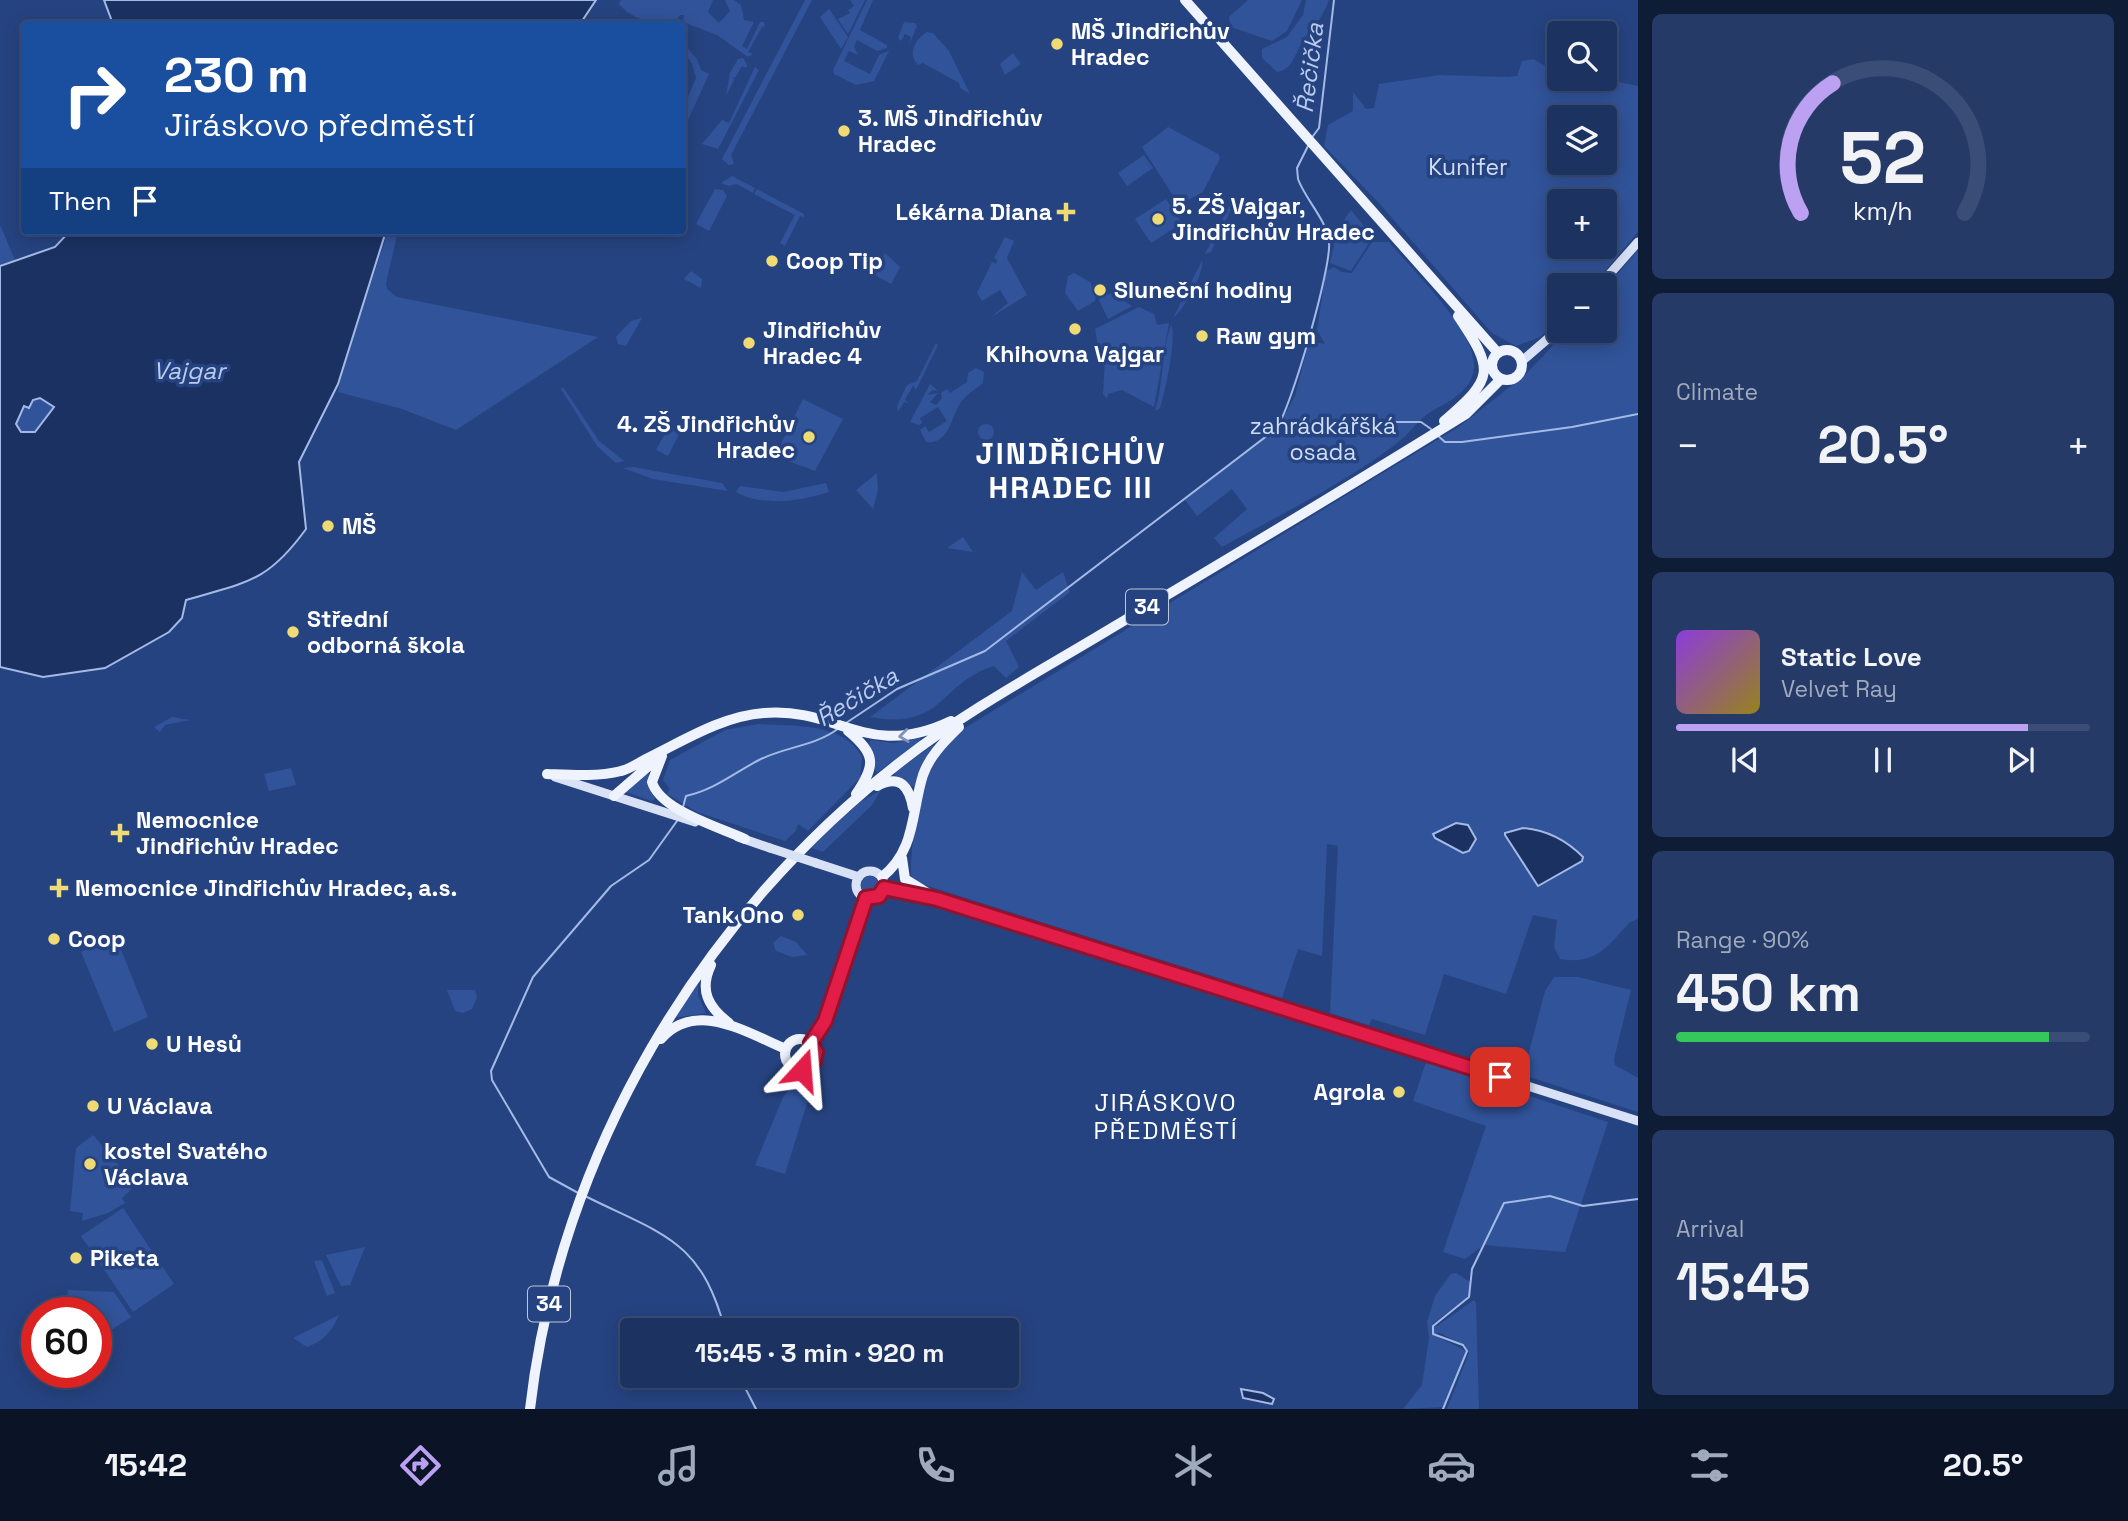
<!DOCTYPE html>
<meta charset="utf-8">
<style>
body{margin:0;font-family:"Space Grotesk",sans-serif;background:#253a67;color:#f1f3f6;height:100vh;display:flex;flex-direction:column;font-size:26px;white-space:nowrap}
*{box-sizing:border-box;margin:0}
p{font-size:23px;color:#a0aabd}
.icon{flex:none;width:38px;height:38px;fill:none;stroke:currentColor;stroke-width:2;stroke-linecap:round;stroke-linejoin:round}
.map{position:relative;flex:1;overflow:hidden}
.sheet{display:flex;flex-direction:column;gap:14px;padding:14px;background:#0f1c35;width:490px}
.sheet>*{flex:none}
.banner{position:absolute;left:21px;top:21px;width:665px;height:214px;border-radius:7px;box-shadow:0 4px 18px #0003,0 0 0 2px #3a4d76;background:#1a4fa0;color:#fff;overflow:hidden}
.fabs{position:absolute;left:1547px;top:21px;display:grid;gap:14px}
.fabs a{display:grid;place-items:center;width:70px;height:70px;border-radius:7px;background:#1c3261;box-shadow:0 4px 18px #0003,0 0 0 2px #3a4d76;font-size:35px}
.speed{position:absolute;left:21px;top:1297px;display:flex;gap:14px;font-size:35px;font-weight:700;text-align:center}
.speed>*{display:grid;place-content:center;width:91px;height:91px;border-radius:50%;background:#1c3261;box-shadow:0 4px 18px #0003,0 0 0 2px #3a4d76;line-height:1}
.speed .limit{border:10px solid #d22;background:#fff;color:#111}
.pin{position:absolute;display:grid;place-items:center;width:60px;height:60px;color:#fff;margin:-30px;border-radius:14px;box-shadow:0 4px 10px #0006}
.me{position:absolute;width:77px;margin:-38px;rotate:19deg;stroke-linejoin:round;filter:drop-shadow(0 0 5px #0008)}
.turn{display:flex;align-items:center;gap:24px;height:147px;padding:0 28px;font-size:32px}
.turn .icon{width:91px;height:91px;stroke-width:2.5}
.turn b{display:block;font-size:49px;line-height:60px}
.then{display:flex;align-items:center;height:66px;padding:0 28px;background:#0003;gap:14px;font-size:26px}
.big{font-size:52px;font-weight:800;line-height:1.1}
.sheet .widget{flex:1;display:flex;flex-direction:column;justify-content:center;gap:10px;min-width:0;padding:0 24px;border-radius:10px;background:#253a67}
.sheet .dial{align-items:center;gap:0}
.dial svg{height:182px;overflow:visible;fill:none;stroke:#3a4d76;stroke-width:7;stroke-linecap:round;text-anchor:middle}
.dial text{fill:#f1f3f6;stroke:none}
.song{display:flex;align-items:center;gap:21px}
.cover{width:84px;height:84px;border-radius:10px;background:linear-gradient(135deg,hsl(270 70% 55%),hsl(50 70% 35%))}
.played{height:7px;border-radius:4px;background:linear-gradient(90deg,#bca0f2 85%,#3a4d76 85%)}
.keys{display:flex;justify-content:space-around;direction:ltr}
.heat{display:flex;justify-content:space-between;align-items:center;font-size:38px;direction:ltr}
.charge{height:10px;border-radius:5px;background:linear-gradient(90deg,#34c759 90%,#3a4d76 0)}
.trip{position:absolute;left:620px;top:1318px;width:399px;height:70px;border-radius:7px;background:#1c3261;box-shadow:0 4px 18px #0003,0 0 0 2px #3a4d76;font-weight:800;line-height:70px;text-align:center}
.tabs{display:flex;height:112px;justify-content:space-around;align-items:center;background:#0b1427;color:#a0aabd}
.tabs .icon{width:49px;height:49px}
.tabs .selected{color:#bca0f2}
.tabs b{font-size:32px;color:#f1f3f6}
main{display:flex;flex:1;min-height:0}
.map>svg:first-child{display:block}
.green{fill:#315399;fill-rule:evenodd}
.water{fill:#1b3162;stroke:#a3bae7;stroke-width:2;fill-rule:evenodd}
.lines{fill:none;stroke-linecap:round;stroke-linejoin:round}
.stream{stroke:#a3bae7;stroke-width:2}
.secondary{stroke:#d8e1f6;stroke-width:9}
.primary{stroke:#eff3fd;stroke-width:10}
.secondary-bridge{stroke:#d8e1f6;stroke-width:9}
.oneway{stroke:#8092b9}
.route-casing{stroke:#92132f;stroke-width:18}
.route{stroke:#e11d48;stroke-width:12}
.poi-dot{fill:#efda73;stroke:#264381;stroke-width:2.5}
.labels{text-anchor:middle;stroke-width:7;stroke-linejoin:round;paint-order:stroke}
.shield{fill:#264381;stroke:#bec7d9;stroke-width:2}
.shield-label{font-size:21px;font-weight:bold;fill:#fff}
.poi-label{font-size:23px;font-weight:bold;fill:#fff;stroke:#264381;text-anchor:start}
.park-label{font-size:23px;fill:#d1ddf5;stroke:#264381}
.water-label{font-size:24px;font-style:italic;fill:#bacbee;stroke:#264381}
.neighbourhood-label{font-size:24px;letter-spacing:2px;fill:#fff;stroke:#264381}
.district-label{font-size:30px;font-weight:bold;letter-spacing:2px;fill:#fff;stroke:#264381}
</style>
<main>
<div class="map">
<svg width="1638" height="1409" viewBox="0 0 1638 1409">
<rect width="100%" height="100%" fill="#264381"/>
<path class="green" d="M621,0h92l-5,12 11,11 11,-12 -5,-11h9l7,5 3,15 10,2 -12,24 5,3 13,-27h4l1,4 -3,1 -14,25 5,2 -5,3 -31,-22 -34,-13 1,-7h-4l-7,9c-19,1 -42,-5 -54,-20z
M805,0h7l-81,155 3,9 -5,1 -7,-6z
M850,0h15l-17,34 -10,-15 12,-6 -2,-3 6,-4z
M867,0h6l-13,30 27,15v3l-10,3 -20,-11 -3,7 4,8 -9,-4 -5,10 26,13 9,-19 10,-4 -15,30 -18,4 -22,-11 -1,-4z
M1248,0h54l-15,31 -15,10 -41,-14 -2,-10z
M1306,0h23c-6,16 -14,26 -24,38 -10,12 -10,31 -28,34l-15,-14v-9l25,-12 16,-22z
M829,9l19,28 -7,12 -21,-32z
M904,22l11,1 2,3 -8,19 2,-8 -6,-3 -4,7 -3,-3z
M927,32l6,1 16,18 21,43 -10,-6 -1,-5 -36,-20 -5,2c-11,-10 -3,-26 9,-33z
M683,43l14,16 4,11 8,4 -26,57v-23l13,-30 -4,-14 -9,-13z
M1013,53l8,11 -16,11 -5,-11z
M743,58l4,7 -1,3 -4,-2 -7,12 -2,-1 1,3 -8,16 4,-23 8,-14z
M1533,59l26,15v5h46l33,7v146l-45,53h-34v35l-19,17 -24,9 -24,-13 -113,-130 -55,-57 4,-21 25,-14v-19l13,17 8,-1 5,-24 61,-9 68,2 9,-1 5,-15zM1605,117v46h-46v-46zM1605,201v46h-46v-46z
M755,67l4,3 -41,79 -16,-5 20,-24 7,3z
M1168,127l50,27 2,4 -17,34 -24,13 -37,-58z
M1144,155l9,13 -26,18 -9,-13z
M732,176l23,12 -2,5 -16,-9 -9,2 -7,-3z
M715,189l8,1 4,6 -18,35 -13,-7z
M757,189l47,25v3l-4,-1 -15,30 -5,-3 15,-28 -41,-21z
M1166,199l16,24 -31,20 -16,-24z
M1229,206l3,1 -21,45 -6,2z
M1351,210l22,27 -22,34 -21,-8 4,-17 -2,-9z
M0,225l15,35 -15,6z
M388,231h10l-12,52 1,6 10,8 201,40 -142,93 -54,-21 -64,-17 4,-20z
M1005,237l9,4 -7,17 20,37 -37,23 18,-15 -8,-13 -18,11 -5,-8 15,-31 4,2 1,-4 -3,-2z
M1372,242h17c23,28 88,89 85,126 -2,23 -26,34 -42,43 -14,8 -23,24 -36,33 -53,40 -115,70 -174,103l-8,-9 33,-29 -15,-20 -35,27 -12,-16 96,-78 14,-26 14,-55 16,3 -8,-14 9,-59 8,-4 8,5 10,1z
M1638,250v669l-8,3c-23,25 -34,43 -70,37l-6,-12 3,-27 -24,-5 -27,79 -62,-20 -19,61 -53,-16 -3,6 -39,-12 8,-167 -11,-2 -5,112 -24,-7 -16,49 -370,-117c-5,-20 9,-91 17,-110 7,-16 20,-28 31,-40l500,-305 64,-50 43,-45h38v-42zM1514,829c32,0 45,10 68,32l-43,25 -33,-50z
M885,253l15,14 -9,17 -16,-9z
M1202,261c3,10 -19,51 -29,57z
M691,271l11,8 -1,9 -17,-9z
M1074,273l16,9 6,13 -1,6 -17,10 -13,-18 3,-17z
M1112,293l20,13 -24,13 -9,-19 3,-4z
M1139,307l15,7 3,11 12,-2 -15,84 -32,-17 -14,4 -1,5 -4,-5 2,-36 -7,-12 -3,-17z
M642,318l-16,28 -8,-2 -2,-7 15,-16z
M1171,325c6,12 -6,68 -11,83l-5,3c9,-29 6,-59 16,-86z
M936,343l2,2 -22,45 -3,-4 -8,13 3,4 -4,-1 -6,10 -1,-6 10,-21 10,-4z
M976,368l8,4 -1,11c-7,6 -16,11 -22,19 -10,15 -12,43 -35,40l-6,-12 5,-4 4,6 18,-11 -9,-14 -18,11 2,5 -3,2 -9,-3 20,-38 8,7 -5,-1 -6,5 11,-2 -8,9 6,3 6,-7 -1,-5 6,-4 3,4 17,-11 1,-9z
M563,387l36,54 25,20 -8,2 -19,-17 -36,-57z
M40,398l14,9 -19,25h-14l-5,-8c3,-15 10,-21 24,-26z
M803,399l40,20 -28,52 -40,-15z
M978 432a8 8 0 1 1 16 0a8 8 0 1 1-16 0Z
M668,428l11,6 -11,22 -12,-6z
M633,467l89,16 6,8 -75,-12 -30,-11z
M877,473l1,17 -5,19 -17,-19z
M826,483l3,9c-27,9 -68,15 -93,0l4,-6 43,6z
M963,537l10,15 -26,-4z
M1022,572l14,18 27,-18 7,20 -64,49 13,26 -13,11 -12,-12c-54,16 -50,65 -124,51l142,-106z
M172,717l18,3 -25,5 -5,7 -6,-5z
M759,724c34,2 85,-2 103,33l-2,21 -52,53 -10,-7 -3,8 -10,9 -88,-29 -30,-18 3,-5 -7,-9 7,-20 55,-30z
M920,738l1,2 -44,33c-6,-7 -3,-20 -8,-30l2,-3 22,3z
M933,745l2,2 -21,40 -19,-12v-3z
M291,768l5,17 -27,6 -5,-17z
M645,772l4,3v12l6,12 -3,2 -27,-9z
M881,790l-9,15 -49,47 -14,-5 51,-45z
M861 885a9 9 0 1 1 18 0a9 9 0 1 1-18 0Z
M781,936l15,6 11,13 -15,2 -16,-6 -3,-8z
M116,937l32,80 -34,15 -33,-80z
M1554,977h24l53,13 -17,69 1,6 23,13v34l-115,-37 22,-84z
M698,982v13l8,18 -32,5z
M447,990h28l2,7 -5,12 -9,4 -8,-2z
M826,1054l-12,27 -29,93 -30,-9 28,-68 14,-17 21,-10z
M1426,1062l182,60 -43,130 -81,-7 -19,14 -22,-7 43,-126 -73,-25z
M93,1135l43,50 -14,13 3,5 -17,10 -26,8 1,-8 -13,-2 6,-63z
M123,1208l51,76 -41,28 -52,-76z
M365,1247l-15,38 -9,1 -15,-31z
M322,1260l13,33 -8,3 -13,-35z
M1456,1273l14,9 1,13 -39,29 5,2 37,-26 2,3 3,106h-32l22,-56 -4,-7 -27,-14 -2,4 30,15 -21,56 -42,2 19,-24 7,-47 -2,-16 8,-26 16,-22z
M68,1290l46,2 17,25 -18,12 -17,-1v-16h-30z
M339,1315c-7,16 -15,26 -32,32l-14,-9z"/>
<path class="water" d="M104,0h492l-16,24h-467z
M70,231h316l-48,153 -39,78 7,67c-39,54 -60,53 -120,71l-4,18 -13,14 -64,36 -62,9 -43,-10v-401l55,-19zM40,398l14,9 -19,25h-14l-5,-8 8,-18 5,2 4,-8z
M1456,823l12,2 8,14 -7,12 -6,2 -28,-15 -2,-4z
M1523,828c24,2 43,12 60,29l-1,4 -44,25 -33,-51v-2z
M1241,1389l22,4 11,6 -2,5 -29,-6z"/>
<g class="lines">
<path class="stream" d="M1313,136l6,-8 15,-128
M1282,422h139l10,7
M1437,435l8,7h17l110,-15 66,-13
M846,723l51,-34 88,-38 291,-222c15,-20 56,-163 53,-187 -2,-22 -24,-43 -31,-63l-1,-11 12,-24
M683,807l3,-11c28,-6 48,-23 73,-36 25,-13 57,-14 80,-32
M580,1194l-31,-17 -57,-97 -1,-9 42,-94 78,-91 38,-26 28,-39
M585,1196c78,39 116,43 140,134
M739,1376l17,33
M1443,1409l24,-58 -4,-6 -30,-11v-8l36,-29 3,-28 32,-66 46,-7 33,10 55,-7"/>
<path class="secondary" d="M1600,285l38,-43
M1522,361l37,-32
M555,777l140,45
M738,837l32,11
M816,863l43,14
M856 885a14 14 0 1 1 28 0a14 14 0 1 1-28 0Z
M884,888l53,11 701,222"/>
<path class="primary" d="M1185,0l313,353
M1492 365a15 15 0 1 1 30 0a15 15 0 1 1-30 0Z
M1444,421c50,-43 51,-50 14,-105
M848,731c28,23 28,34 8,63
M662,756l-10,26c8,28 67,45 93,57
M547,774c24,1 50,3 74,-3 9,-2 17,-8 25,-12 37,-18 76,-43 118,-46 76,-6 103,48 187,8
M877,786c23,-12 32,0 36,22
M614,796l45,-39
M902,858l3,21 32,20
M882,877c34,-27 29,-64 41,-102 7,-20 22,-34 36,-48
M711,965c-12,25 -3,42 18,58
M785 1054a15 15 0 1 1 30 0a15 15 0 1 1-30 0Z
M661,1039c35,-40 86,-6 125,10
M811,1043l14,-22 41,-123
M530,1409c29,-254 171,-494 373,-649 66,-51 141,-91 212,-134 118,-70 235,-140 351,-212l35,-35"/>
<path class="secondary-bridge" d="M770,848l46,15"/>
</g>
<defs><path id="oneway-chevron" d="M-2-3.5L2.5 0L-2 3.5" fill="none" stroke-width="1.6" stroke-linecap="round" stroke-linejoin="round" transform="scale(1.75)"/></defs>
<use class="oneway" href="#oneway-chevron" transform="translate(904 736) rotate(173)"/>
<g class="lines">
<g class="route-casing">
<path id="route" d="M802,1070l12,-8 2,-10 -5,-9 14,-22 41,-123 13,-2 5,-8 53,11 563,178"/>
</g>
<use href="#route" class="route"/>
</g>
<g class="poi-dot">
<circle cx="1057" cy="44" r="7"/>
<circle cx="844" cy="131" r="7"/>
<path d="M1062.5 201.5h7v7h7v7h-7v7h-7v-7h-7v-7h7z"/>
<circle cx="1158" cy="219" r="7"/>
<circle cx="772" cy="261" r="7"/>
<circle cx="1100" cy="290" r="7"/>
<circle cx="1075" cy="329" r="7"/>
<circle cx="1202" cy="336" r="7"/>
<circle cx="749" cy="343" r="7"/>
<circle cx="809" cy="437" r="7"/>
<circle cx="328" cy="526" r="7"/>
<circle cx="293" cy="632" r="7"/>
<path d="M116.5 822.5h7v7h7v7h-7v7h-7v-7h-7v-7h7z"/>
<path d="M55.5 877.5h7v7h7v7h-7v7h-7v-7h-7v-7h7z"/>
<circle cx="798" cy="915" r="7"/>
<circle cx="54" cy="939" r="7"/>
<circle cx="152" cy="1044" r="7"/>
<circle cx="1399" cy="1092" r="7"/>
<circle cx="93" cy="1106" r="7"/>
<circle cx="90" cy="1164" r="7"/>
<circle cx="76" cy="1258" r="7"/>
</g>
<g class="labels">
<g class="shield">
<rect x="1126" y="589.5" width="42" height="35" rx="5"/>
<rect x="528" y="1286.5" width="42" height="35" rx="5"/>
</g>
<g class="shield-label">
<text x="1147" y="614">34</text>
<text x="549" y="1311">34</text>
</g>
<g class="poi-label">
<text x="1071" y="39">MŠ Jindřichův<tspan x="1071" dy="26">Hradec</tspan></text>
<text x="858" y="126">3. MŠ Jindřichův<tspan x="858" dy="26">Hradec</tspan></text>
<text x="1172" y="214">5. ZŠ Vajgar,<tspan x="1172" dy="26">Jindřichův Hradec</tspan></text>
<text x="1052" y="220" text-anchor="end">Lékárna Diana</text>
<text x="786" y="269">Coop Tip</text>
<text x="1114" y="298">Sluneční hodiny</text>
<text x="763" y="338">Jindřichův<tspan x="763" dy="26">Hradec 4</tspan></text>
<text x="1216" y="344">Raw gym</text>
<text x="1075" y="362" text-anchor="middle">Khihovna Vajgar</text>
<text x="795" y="432" text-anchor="end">4. ZŠ Jindřichův<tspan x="795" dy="26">Hradec</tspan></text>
<text x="342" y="534">MŠ</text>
<text x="307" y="627">Střední<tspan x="307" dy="26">odborná škola</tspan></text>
<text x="136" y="828">Nemocnice<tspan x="136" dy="26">Jindřichův Hradec</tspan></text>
<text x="75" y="896">Nemocnice Jindřichův Hradec, a.s.</text>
<text x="784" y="923" text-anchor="end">Tank Ono</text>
<text x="68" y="947">Coop</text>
<text x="166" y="1052">U Hesů</text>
<text x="1385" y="1100" text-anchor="end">Agrola</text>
<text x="107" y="1114">U Václava</text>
<text x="104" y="1159">kostel Svatého<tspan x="104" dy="26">Václava</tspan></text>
<text x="90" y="1266">Piketa</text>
</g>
<g class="park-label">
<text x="1468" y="175">Kunifer</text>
<text x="1323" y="434">zahrádkářšká<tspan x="1323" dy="26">osada</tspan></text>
</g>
<g class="water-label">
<text transform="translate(1310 68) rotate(-83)" y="8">Řečička</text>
<text x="189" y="379">Vajgar</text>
<text transform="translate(857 697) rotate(-31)" y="8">Řečička</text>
</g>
<g class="neighbourhood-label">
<text x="1166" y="1111">JIRÁSKOVO<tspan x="1166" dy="28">PŘEDMĚSTÍ</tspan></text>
</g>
<g class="district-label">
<text x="1071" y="464">JINDŘICHŮV<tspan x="1071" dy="34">HRADEC III</tspan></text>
</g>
</g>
</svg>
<div class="fabs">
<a><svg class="icon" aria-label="search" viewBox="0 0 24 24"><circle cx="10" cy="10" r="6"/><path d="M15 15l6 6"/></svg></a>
<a><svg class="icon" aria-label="layers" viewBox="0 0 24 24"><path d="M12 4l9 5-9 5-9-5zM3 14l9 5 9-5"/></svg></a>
<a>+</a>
<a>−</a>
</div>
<div class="speed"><div class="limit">60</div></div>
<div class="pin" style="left:1500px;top:1077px;background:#d93025"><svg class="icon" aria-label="arrive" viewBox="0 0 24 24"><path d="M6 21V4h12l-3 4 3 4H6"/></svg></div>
<svg class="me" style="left:802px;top:1070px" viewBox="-20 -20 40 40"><path d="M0-17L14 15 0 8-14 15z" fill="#e11d48" stroke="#fff" stroke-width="4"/></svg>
<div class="trip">15:45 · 3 min · 920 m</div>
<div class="banner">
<div class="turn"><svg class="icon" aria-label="right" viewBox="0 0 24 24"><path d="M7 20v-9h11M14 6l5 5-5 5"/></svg><div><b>230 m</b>Jiráskovo předměstí</div></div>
<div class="then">Then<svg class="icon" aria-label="arrive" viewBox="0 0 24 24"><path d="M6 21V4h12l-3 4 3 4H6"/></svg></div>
</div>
</div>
<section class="sheet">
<div class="widget dial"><svg viewBox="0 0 100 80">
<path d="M14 69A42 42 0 1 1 86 69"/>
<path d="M14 69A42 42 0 0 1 28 12" stroke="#bca0f2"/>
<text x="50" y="56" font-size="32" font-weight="700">52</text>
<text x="50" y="72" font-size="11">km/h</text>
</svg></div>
<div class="widget"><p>Climate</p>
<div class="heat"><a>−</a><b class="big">20.5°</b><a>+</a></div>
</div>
<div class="widget">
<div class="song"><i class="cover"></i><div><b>Static Love</b><p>Velvet Ray</p></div></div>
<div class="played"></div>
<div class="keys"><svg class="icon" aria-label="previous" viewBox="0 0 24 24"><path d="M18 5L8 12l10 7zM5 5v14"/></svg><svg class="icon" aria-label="pause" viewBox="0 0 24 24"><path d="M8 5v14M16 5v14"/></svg><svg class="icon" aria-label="next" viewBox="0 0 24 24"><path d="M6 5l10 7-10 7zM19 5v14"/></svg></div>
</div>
<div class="widget"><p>Range · 90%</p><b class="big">450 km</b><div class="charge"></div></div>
<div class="widget"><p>Arrival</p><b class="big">15:45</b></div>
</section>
</main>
<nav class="tabs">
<b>15:42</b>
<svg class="icon selected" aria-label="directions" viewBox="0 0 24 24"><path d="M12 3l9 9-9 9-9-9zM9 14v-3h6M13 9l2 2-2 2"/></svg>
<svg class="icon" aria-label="music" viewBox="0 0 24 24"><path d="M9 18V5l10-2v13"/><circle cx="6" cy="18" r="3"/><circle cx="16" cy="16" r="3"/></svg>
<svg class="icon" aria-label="phone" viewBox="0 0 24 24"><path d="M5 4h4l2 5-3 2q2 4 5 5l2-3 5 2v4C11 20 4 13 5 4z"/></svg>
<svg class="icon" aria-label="climate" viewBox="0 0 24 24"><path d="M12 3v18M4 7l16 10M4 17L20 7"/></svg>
<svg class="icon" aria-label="car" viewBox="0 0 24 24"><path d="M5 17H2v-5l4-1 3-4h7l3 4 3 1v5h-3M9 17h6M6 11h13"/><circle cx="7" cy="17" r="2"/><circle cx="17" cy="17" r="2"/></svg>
<svg class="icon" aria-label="filters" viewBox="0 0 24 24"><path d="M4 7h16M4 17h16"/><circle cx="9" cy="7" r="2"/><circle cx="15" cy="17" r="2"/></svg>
<b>20.5°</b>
</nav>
